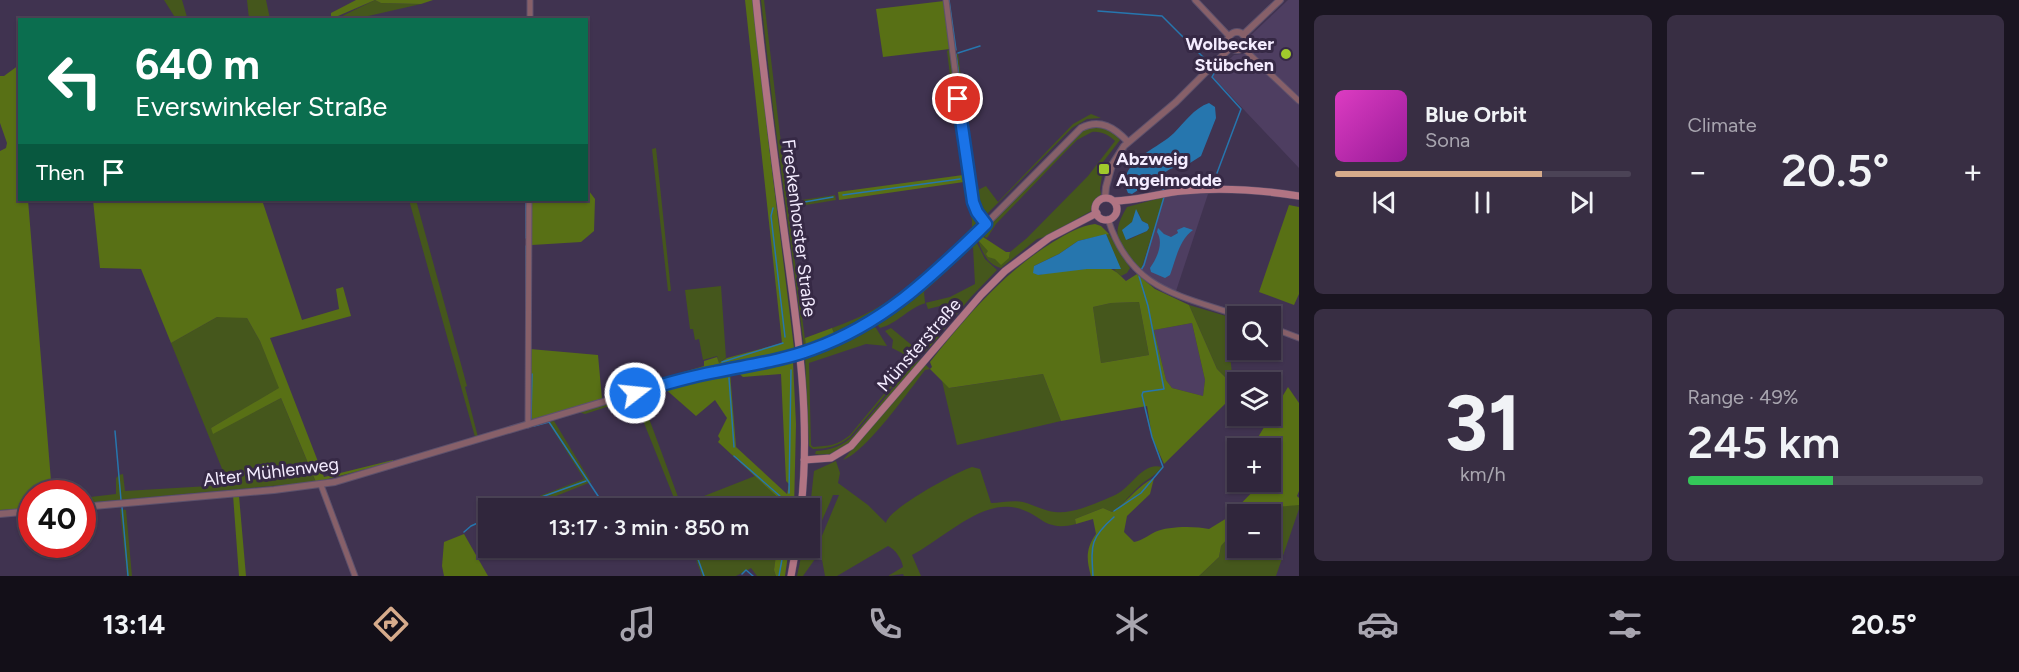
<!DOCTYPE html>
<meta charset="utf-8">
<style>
body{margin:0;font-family:Figtree,sans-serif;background:#382e43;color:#f1f3f6;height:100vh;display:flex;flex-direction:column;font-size:22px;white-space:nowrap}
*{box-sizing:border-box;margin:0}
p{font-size:20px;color:#a8a5af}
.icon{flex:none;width:33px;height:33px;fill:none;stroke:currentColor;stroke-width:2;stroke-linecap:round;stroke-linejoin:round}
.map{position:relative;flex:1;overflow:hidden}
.panel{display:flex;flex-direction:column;gap:15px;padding:15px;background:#1a1521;width:720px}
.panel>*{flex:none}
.banner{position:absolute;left:18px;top:18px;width:570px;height:183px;border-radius:0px;box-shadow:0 2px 4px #0004,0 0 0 2px #4b4356;background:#0b6e4f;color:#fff;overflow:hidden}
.tools{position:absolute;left:1227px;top:306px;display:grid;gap:12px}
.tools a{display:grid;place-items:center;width:54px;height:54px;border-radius:0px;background:#30263c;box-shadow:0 2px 4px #0004,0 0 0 2px #4b4356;font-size:30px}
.speed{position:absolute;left:18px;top:480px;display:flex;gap:12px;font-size:30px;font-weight:700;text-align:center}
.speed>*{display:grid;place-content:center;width:78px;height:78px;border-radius:50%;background:#30263c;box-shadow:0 2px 4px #0004,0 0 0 2px #4b4356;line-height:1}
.speed .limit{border:9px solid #d22;background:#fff;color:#111}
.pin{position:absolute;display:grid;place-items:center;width:51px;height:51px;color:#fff;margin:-26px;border:3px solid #fff;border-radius:50%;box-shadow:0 2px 6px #0007}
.me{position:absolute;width:66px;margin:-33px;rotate:74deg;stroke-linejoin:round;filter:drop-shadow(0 0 4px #0008)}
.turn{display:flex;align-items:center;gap:21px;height:126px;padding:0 18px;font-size:27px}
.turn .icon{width:78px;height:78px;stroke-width:2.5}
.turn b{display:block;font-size:42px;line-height:51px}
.then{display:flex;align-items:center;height:57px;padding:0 18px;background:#0003;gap:12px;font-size:22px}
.big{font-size:45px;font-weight:600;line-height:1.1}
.panel .tile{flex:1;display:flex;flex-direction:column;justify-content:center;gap:9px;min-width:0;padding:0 21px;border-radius:9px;background:#382e43}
.panel .dial{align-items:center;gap:0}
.dial b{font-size:78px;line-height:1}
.song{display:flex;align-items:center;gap:18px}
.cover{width:72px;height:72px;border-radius:9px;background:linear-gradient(135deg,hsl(310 70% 55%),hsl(300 70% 35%))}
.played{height:6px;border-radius:3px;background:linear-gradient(90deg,#d6ab8b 70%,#4b4356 70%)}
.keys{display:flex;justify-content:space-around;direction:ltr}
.heat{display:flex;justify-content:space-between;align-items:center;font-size:33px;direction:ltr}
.charge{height:9px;border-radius:4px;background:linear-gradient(90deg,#34c759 49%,#4b4356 0)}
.panel .tiles{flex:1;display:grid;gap:15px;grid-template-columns:repeat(2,1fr)}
.trip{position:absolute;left:478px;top:498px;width:342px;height:60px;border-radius:0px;background:#30263c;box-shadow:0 2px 4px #0004,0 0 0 2px #4b4356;font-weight:600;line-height:60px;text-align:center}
.tabs{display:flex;height:96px;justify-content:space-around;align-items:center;background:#130f18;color:#a8a5af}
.tabs .icon{width:42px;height:42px}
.tabs .selected{color:#d6ab8b}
.tabs b{font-size:27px;color:#f1f3f6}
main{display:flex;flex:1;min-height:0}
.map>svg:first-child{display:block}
.built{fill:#4e3e61}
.green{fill:#45571c;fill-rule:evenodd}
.forest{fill:#587015;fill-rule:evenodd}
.water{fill:#2676ae}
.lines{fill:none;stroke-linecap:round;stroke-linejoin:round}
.stream{stroke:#2676ae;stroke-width:1.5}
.minor-casing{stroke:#5d516c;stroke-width:7}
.tertiary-casing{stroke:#5d516c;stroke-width:8}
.secondary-casing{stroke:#5d516c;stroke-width:8}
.minor{stroke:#876069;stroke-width:5}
.tertiary{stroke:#876069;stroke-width:6}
.secondary{stroke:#b17483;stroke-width:7}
.tertiary-bridge-casing{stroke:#5d516c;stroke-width:8;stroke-linecap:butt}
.tertiary-bridge{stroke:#876069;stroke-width:6}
.route-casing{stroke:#114b97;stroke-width:15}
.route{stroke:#1a73e8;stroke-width:10}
.poi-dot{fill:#a0c92c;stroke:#362945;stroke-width:2}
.labels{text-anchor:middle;stroke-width:6;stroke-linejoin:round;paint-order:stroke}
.poi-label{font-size:18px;font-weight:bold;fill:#f4ecff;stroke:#362945;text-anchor:end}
.street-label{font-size:18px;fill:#f4ecff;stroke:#362945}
</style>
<main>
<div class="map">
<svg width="1299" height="576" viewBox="0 0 1299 576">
<rect width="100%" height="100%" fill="#403350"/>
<path class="built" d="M1288,0h11v168l-87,-92 22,-21 9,-1 7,-5v-13z
M1182,194h26l-32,97 -18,-8 -17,-13 23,-73z
M1192,323l13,57 -2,16 -31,-8 -6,-8 -12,-50z"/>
<path class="green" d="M164,0h18l5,17 4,2h-15z
M247,0h19l4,19h-21z
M375,0l6,3 40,1 -66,15 -21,1z
M761,0h3l24,202 47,-7 1,5 -48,8 18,139h-2l-31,-239z
M950,49l20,149 7,26c-6,11 -18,19 -26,27 -35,34 -71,65 -116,85l-3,-8c61,-21 96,-55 140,-101v-7l-7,-23 -18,-146z
M955,54h3l18,137 10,-5 12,16 75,-78 18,-10 10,4 -14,1 -15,9 -85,86 -8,-4 -6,-16z
M1095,127c10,1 20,5 25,13l-17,22 -2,6 2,1 -3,20 1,5 -8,16 -49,27 -7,2 -36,29c-15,-4 -19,-17 -24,-30l2,-5 105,-103zM1092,132c9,-1 17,3 23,9l-27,35 -61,62 -17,14 -1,6 -28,-23 6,3 9,-14 70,-73 11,-11z
M656,148l15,143h-3l-16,-142z
M1164,197l-23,73c-21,-26 -33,-31 -14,-63zM1138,212l4,9 6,3 1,4 -2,3 -19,9 4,-18z
M409,200h7l51,186 -2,1 13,50h-3z
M1106,234h3l21,34 -3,5 -6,3 -7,-6 3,-2z
M975,239l10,20 12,11 -26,27 -31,37 -2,-2 19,-23 -5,-6 -24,6 -2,-6c-18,5 -29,21 -46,25l-3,-4 2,-3 40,-29zM973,247l2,37 -25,13 -25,6 -1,-11z
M721,286l5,72 -7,5 -2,-7 -14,4 -4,-21 -4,1 -2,-11h-3l-5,-39z
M1139,302l10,53 -48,8 -8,-56 18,-4z
M1189,305l37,11 6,58 -3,7 -12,-12z
M231,316l16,2 13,23 20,47 -69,40 3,5 67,-35 35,84 -233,21 -1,-5 34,-4v-16l3,-3 4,-1 2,17 101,-6 1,-4 -56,-138 46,-26z
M872,326l4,2 11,18 -21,-2 -57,19 2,82 2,2c16,-1 25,-2 37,-12l61,-74 -9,-8 -10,-5 1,-8 -8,-9 6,-3 29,24 16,-18 3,3 -15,16 -11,9 -63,75c-11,9 -23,12 -37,12l-4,-3 -4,-90 37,-15z
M924,356c-13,19 -66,86 -86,95 -7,4 -15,4 -23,3l1,-3c15,-1 26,-5 37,-15l58,-69z
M925,364l5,5 -5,1c-17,22 -58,81 -82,90z
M1043,374l18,47 -104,24 -15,-64 8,7z
M640,394l41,111 74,-29 29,27v5h-106l-44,-110 -49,16 -6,-2z
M554,421l37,61 -65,26h-18l76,-29 -36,-57z
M836,461l4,12 -2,10 30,22 18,18c2,-14 70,-51 86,-56l8,2 11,34c10,0 22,-3 32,-1 11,3 21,9 32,10 19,2 41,-9 58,-16 19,-8 29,-35 49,-29 -7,8 -9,9 -18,15 -12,9 -19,22 -32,30l-9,-4 -28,11 1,5c-35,9 -34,-13 -65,-17 -33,-4 -70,33 -99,48l9,21h-17l-1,-2 -15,2 15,-9c-1,-8 -8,-18 -15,-21l-51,30h-12l-6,-33 20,-48h-6c-8,20 -21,42 -18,64l-12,17h-6l6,-28h7v-40l4,-37z
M1293,505h6v4l-23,67h-77l20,-19 2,-11 7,-8 9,-6 1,16h32v-34h-7l13,-7z
M120,509l6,1 6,66h-5z
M692,548h85l-3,22 2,6h-19l-6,-8 -15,8h-34z"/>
<path class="forest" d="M356,0h77l-12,4 -40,-1 -6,-3 -44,19v-6z
M745,0h8l16,146 25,202 -14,7 -99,21 -1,-3 24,-7v-5l13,-4 2,6 8,-5 55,-15z
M944,1l6,48 -67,8 -7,-48z
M19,65l1,135h8l24,293 -20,1 -1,14 -31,2v-359l6,-3 1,-5 -7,-20v-47h4z
M963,175l1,7 -125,18 -1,-8z
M587,191h2l6,8 -1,32 -13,11 -49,3 -1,-45h55z
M93,200h169l40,120 37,-11 -3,-20 7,-2 8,29 -81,22 54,139 69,-17v2l-77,20 -35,-84 -68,36 -2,-6 68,-40 -19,-47 -13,-23 -30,-1 -46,26 -30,-74 -41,-1z
M1289,205l10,2v87l-5,11 -35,-13z
M1095,224l6,2 8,8 -31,7 -19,13 -25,12 4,9c12,-3 62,-9 73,-6 5,2 11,8 15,12l11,-7 18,15 34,16 28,64 12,12 1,8 -3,13 -63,62 -12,-27 -5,-31 -86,15 -18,-47 -94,14 -19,-19 2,-2 -2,-5c36,-45 73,-89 123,-120 14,-8 26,-16 42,-18zM1139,302l10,53 -48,8 -8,-56 18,-4zM1192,323l13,57 -2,16 -31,-8 -6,-8 -12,-50z
M980,235l26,17h4l-1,6 -8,7 -6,-6 -7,-2 -2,-3 2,-3 -10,-11z
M832,328l3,8 -29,11 -1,-9z
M530,349l68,6 4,44 -70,21z
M788,362h5l3,62 -2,84h-10v-5l-66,-61 2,-3 -2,-3 9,-18 -12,-18 -19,16 -33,-29 67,-14 6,74 51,47 2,-10 -3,-3 -5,-107 -38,3 -6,-5z
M1288,387l11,16v88l-2,5 2,2v7l-23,2 -13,7h-25l-1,18 -9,6 -7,8 -2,11 -20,19h-108c-5,-17 -5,-28 5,-42l-3,-15 -17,5 -1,-5 28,-11 9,4c16,-10 25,-26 42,-34l-4,16 -23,22 -3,16 10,10c9,-2 13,-6 21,-10 13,-6 40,-6 54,-3l18,-11 35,-36h8v-34h-10l-3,-9z
M233,495l6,1 7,80h-7z
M464,534l24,42h-44l-2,-10 2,-24z
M777,548h12l-4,28h-9l-2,-6z"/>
<path class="water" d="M1209,103l6,4 1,11 -15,38 -11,7 -20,6 -38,25 -4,-1c-14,-30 30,-44 46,-60 10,-10 20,-25 35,-30z
M1136,209l6,12 6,3 1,4 -2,3 -21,9 -4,-10 10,-8z
M1184,227l9,3c-14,10 -17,29 -23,45l-5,3 -14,-6 -1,-4c7,-10 14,-25 7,-36l1,-4 6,6 7,3 7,-4 -1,-3z
M1106,234l15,35h-34l-49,6 -5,-2 1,-7 25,-12 19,-13z"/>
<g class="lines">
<path class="stream" d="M949,0l7,50
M1098,11l64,5 46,46
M958,53l22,-7
M956,54l9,68
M1216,70l-4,7 29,32 -24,64
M966,128l6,50
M972,179l3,14
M1163,190l2,-5 8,-1 10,-6 27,-3
M843,195l117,-16
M793,204l40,-7
M773,208l-2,8 14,121
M526,238v-38
M1141,270l3,-5 20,-68
M526,353v-107
M722,362l61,-19
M729,378l5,69
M531,420l1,-46
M534,426l15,-4 57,86
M115,431l6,69
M734,456l54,47v5
M789,493l2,-123
M122,507l6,69
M511,508l75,-27
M631,508l13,-2 35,2
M1114,511l27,-18 22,-26 -11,-30 -10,-42 1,-3 21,-3 -16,-83 -9,-30
M464,532l7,-6 18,-8
M694,548l10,28
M742,574l4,-4 7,6
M779,576l5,-28
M1093,576c-2,-31 -3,-38 21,-59"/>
<g class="minor-casing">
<path id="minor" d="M946,0l25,196 6,16 9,12
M1195,0l34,36
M530,20v-20
M1243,48l56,53
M1108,219c22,71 71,76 132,97
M1270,327l29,11
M528,425l1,-225
M321,485l34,91"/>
</g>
<g class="tertiary-casing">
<path id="tertiary" d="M1228 41a9 9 0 1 1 18 0a9 9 0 1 1-18 0Z
M1243,35l37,-35
M1105,198l1,-11 6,-22 12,-19 52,-44 54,-54
M812,350l29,-12 33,-17 41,-30 59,-55 107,-108c19,-10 34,0 47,14
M82,507l192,-17 61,-8 321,-96 131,-29
M0,514l32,-3"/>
</g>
<g class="secondary-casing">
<path id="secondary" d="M756,0c8,82 19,163 30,245 12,87 25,176 15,263
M1095 209a11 11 0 1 1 22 0a11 11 0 1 1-22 0Z
M1114,201c23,0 46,-8 69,-10 39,-4 78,-1 116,5
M804,460l27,-2 20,-12 130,-151 24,-24 44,-33 48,-25
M791,576l5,-28"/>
</g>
<use href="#minor" class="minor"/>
<use href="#tertiary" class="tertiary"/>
<use href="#secondary" class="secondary"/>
<g class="tertiary-bridge-casing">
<path id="tertiary-bridge" d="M787,357l25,-7"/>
</g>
<use href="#tertiary-bridge" class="tertiary-bridge"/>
</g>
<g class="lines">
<g class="route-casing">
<path id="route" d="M635,393c26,-8 53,-16 80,-21 33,-7 66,-11 98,-23 72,-26 119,-73 173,-125l-9,-12 -4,-10 -15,-103"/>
</g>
<use href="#route" class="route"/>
</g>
<g class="poi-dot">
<circle cx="1286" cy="54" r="6"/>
<rect x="1098" y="163" width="12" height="12" rx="3"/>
</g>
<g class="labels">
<g class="poi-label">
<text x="1274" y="50">Wolbecker<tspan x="1274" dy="21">Stübchen</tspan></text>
<text x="1116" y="165" text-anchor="start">Abzweig<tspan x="1116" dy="21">Angelmodde</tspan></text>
</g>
<g class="street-label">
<text transform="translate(799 228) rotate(83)" y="6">Freckenhorster Straße</text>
<text transform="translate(919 345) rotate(-49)" y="6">Münsterstraße</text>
<text transform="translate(271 472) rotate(-7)" y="6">Alter Mühlenweg</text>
</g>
</g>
</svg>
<div class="tools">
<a><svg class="icon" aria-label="search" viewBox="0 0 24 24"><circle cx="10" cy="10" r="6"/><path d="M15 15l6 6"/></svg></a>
<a><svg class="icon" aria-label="layers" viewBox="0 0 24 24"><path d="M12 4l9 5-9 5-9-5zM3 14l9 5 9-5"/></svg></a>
<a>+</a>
<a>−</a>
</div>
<div class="speed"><div class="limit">40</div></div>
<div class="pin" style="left:958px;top:99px;background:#d93025"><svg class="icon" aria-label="arrive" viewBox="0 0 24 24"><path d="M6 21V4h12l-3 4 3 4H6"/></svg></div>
<svg class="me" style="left:635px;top:393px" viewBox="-20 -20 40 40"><circle r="17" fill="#1a73e8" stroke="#fff" stroke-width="3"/><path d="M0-11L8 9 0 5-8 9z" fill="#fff"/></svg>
<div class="trip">13:17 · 3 min · 850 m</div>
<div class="banner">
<div class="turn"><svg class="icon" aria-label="left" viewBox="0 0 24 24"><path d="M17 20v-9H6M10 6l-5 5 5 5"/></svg><div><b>640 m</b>Everswinkeler Straße</div></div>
<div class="then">Then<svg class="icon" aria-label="arrive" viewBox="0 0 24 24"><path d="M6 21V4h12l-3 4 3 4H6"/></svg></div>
</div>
</div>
<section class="panel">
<div class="tiles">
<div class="tile">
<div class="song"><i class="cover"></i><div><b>Blue Orbit</b><p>Sona</p></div></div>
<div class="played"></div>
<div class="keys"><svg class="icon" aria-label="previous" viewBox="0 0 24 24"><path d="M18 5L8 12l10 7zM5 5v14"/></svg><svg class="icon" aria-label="pause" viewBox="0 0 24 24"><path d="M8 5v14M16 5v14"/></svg><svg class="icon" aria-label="next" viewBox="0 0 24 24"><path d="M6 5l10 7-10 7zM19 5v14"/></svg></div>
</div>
<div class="tile"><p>Climate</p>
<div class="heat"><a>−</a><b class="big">20.5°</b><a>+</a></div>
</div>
<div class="tile dial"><b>31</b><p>km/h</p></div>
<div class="tile"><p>Range · 49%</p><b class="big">245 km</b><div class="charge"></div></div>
</div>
</section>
</main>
<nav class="tabs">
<b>13:14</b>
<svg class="icon selected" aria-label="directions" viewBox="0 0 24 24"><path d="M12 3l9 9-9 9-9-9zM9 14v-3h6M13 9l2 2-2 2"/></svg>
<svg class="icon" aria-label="music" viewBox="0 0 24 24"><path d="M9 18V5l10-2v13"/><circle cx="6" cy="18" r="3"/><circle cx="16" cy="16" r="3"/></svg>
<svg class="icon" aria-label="phone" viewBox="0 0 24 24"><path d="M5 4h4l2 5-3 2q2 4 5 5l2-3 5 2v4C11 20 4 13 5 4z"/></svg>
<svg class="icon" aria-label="climate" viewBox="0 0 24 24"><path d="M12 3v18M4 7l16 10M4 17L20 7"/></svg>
<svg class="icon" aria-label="car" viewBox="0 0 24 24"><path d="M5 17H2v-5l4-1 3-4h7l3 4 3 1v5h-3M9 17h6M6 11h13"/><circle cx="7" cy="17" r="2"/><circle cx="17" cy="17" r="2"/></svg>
<svg class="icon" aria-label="filters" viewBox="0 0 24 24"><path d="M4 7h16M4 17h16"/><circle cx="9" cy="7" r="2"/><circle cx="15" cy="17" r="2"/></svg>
<b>20.5°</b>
</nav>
